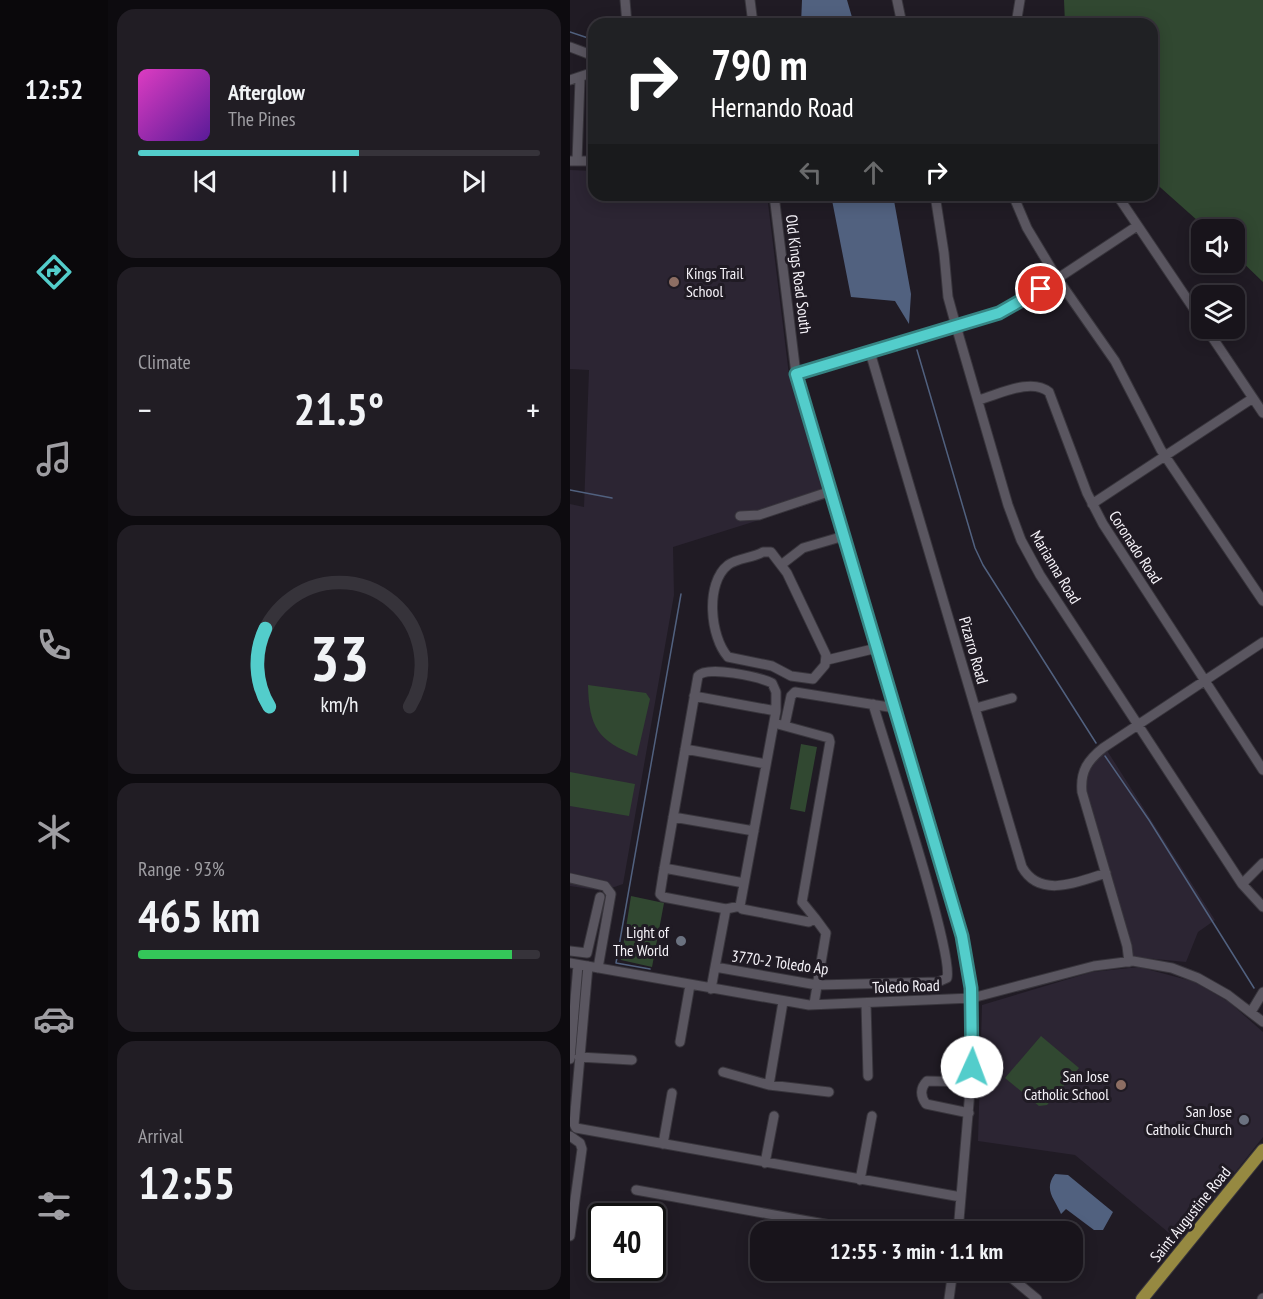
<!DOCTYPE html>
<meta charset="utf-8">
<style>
body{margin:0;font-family:"PT Sans Narrow",sans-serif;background:#211d24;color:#f1f3f6;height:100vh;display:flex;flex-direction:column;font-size:22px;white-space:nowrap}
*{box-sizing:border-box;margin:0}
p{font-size:20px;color:#9f9ea3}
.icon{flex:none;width:33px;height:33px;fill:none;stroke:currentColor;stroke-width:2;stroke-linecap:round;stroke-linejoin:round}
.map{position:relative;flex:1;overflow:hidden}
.side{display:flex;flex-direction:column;gap:9px;padding:9px;background:#0d0b0f;width:462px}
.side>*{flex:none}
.hud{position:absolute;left:18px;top:18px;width:570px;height:183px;border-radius:18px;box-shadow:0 3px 15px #0003,0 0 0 2px #36333a;background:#202124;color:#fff;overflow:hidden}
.fabs{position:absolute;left:621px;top:219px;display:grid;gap:12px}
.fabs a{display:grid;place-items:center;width:54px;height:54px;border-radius:12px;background:#18141b;box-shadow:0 3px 15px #0003,0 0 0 2px #36333a;font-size:30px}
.speed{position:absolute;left:18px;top:1203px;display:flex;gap:12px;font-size:30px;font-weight:700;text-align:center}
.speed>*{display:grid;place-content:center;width:78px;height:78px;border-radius:50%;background:#18141b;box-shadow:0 3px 15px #0003,0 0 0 2px #36333a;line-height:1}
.speed .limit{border:3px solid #111;border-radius:9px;background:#fff;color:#111}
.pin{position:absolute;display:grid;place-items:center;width:51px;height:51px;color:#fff;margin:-26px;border:3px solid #fff;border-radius:50%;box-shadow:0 2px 6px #0007}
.me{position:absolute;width:66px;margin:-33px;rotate:2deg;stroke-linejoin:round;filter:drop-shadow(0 0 4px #0008)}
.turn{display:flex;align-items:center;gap:21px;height:126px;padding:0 24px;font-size:27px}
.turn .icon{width:78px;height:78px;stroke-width:2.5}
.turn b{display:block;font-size:42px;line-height:51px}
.lanes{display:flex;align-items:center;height:57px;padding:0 24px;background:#0003;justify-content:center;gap:30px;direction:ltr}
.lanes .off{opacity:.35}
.big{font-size:45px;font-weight:800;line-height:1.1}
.side .card{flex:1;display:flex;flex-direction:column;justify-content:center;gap:9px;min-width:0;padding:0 21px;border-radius:18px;background:#211d24}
.side .dial{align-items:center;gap:0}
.dial svg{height:156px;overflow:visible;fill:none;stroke:#36333a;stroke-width:7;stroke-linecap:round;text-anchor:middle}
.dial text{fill:#f1f3f6;stroke:none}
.song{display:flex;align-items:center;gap:18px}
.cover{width:72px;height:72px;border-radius:9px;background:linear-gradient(135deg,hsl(310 70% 55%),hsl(270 70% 35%))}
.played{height:6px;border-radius:3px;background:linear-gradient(90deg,#53cdcb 55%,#36333a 55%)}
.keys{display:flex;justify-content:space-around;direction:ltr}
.heat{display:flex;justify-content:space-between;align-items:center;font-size:33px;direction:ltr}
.charge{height:9px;border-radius:4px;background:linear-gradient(90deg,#34c759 93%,#36333a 0)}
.trip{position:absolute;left:180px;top:1221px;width:333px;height:60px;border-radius:18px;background:#18141b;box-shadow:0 3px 15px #0003,0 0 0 2px #36333a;font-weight:800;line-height:60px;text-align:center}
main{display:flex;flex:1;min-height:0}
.dock{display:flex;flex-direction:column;width:108px;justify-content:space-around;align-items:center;background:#0a080b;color:#9f9ea3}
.dock .icon{width:42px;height:42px}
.dock .current{color:#53cdcb}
.dock b{font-size:27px;color:#f1f3f6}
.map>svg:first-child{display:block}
.built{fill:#2c2533}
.green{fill:#314831}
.water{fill:#51617f}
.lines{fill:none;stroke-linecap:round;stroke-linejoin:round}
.stream{stroke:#51617f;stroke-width:1.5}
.minor-casing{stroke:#38353c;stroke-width:11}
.major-casing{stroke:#38353c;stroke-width:14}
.minor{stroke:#5a5660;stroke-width:9}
.major{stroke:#968941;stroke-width:12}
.route-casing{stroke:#368584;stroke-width:15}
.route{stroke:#53cdcb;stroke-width:10}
.education-dot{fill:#8d6e63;stroke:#201b24;stroke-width:2}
.worship-dot{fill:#6b7280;stroke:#201b24;stroke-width:2}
.labels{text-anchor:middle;stroke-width:6;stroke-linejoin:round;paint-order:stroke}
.poi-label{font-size:16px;fill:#f6f3f9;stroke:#201b24;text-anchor:end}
.street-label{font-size:16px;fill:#f6f3f9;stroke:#201b24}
</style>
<main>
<nav class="dock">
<b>12:52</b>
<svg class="icon current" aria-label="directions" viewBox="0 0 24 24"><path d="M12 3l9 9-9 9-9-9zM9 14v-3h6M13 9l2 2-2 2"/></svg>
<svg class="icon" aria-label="music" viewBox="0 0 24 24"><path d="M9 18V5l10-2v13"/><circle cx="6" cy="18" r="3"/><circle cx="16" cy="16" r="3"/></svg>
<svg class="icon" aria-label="phone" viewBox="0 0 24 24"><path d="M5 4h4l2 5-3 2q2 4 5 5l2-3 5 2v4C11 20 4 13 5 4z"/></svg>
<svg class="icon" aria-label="climate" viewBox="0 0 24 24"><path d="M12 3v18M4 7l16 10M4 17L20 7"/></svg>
<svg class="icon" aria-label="car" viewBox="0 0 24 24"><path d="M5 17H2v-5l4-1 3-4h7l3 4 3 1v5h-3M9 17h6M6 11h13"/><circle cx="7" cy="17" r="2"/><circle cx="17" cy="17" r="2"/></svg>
<svg class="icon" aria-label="filters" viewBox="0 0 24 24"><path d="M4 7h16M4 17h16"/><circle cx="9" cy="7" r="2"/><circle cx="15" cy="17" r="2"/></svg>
</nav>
<section class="side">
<div class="card">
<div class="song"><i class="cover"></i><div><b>Afterglow</b><p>The Pines</p></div></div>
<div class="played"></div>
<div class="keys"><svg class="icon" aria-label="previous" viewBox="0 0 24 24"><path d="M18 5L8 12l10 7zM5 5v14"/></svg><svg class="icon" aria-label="pause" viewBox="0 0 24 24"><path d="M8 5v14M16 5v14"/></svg><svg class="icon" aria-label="next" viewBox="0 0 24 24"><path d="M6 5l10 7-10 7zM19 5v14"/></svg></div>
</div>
<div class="card"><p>Climate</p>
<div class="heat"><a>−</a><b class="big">21.5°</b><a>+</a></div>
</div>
<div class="card dial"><svg viewBox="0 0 100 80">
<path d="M14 69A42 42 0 1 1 86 69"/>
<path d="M14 69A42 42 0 0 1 12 29" stroke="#53cdcb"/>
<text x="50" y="56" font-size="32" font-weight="700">33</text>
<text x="50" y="72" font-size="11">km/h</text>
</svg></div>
<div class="card"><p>Range · 93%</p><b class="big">465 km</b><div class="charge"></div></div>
<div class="card"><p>Arrival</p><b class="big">12:55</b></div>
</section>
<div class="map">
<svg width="693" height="1299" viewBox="0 0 693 1299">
<rect width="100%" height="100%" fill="#201b24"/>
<path class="built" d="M0,170l24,1v24h173l22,180 40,123 -156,49 1,48 -51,289 -20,7 -33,-5v-382l14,3 5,-137 -19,-1z
M536,749l109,171 -17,12 -12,30 -52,-5 -50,-171 6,-23z
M569,967l56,15 34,20 34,30v105l-83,105 -105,-87 -97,-14 4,-136 110,-33z"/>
<path class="green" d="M494,0h199v282l-28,-27 -1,-25 -27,-1 -55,-49v-156h-87z
M18,685l58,8 4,6 -13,57c-39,-15 -48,-29 -49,-71z
M231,744l16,3 -12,65 -15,-3z
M0,772l65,12 -6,32 -59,-10z
M61,896l33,7 -12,64 -31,-7z
M471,1036l38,32 -32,37 -8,1 -34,-28z"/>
<path class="water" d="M232,0h45l7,24h-53z
M261,195h62l18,99 -2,30 -14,-23 -44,-4z
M485,1174l13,1 45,37 -10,18h-9l-28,-21 -5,5c-6,-15 -18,-24 -6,-40z"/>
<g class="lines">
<path class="stream" d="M0,32l24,8
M347,350l58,198 8,17 113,178
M0,490l42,8
M535,756l44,64 105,168
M80,969l-34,-6 65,-369"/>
<g class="minor-casing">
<path id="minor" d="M55,0l2,24
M180,0l3,24
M327,0l5,24
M446,24l4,-24
M0,47l24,9
M0,80l24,-8
M0,161h24
M7,161l3,-82
M204,195l22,179 136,457 30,105 8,41 2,90 -14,165
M365,195l9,58 4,44 8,29 52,179 13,35 19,35 202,309 21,23
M443,195l14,33 30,50 58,83 46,89 102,151
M547,195l85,126
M636,328l57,85
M300,352l152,515c18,32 56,15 84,6
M226,374l203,-61 26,-13 112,-74
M408,400c20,-5 53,-23 71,-8l38,101 16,31 160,246
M522,504l161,-106
M170,516l19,-1 72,-24
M193,552h8l16,21 39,82 -1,10 -12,14 -22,-3 -19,-10 -44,-9c-18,-20 -23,-74 0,-92 9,-7 25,-7 35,-13z
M211,565l22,-17 41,-12
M257,660l50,-12
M124,696l82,15
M406,708l36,-10
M215,724l6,-28 4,-4 100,16
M115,749l81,15
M103,817l81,14
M94,868l80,15
M0,878l35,8 6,8 -13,74
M672,884l21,-21
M170,906l36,-195v-19l-4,-9c-13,-6 -65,-18 -74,-7l-35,199 -3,19 3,3 63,12 14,-3 2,3 67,13 6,-4 -13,-16 28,-160 -1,-4 -55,-15
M156,909l-11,58 102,18 121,-3 9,-4c7,-25 -62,-233 -74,-274
M0,951l17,2 13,-56
M559,962l-2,-16 -45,-154c-2,-21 6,-32 21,-44l160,-106
M0,963l239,42 163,-7 122,-32 39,-5 39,7 26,10 30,17 35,27
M18,966l-14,158 2,4 385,69
M141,989l4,-22
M296,1003l2,73
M244,1004l12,-71 -11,-15
M681,1012l12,-20
M110,1042l10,-57
M9,1057l53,3
M0,1059l8,-94
M153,1072l46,13 60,7
M199,1085l14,-83
M399,1113l-43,-9c-6,-8 -6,-16 1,-23l44,1
M0,1136l10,7 2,6 -12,87
M93,1144l9,-51
M195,1163l9,-47
M290,1180l12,-64
M66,1190l233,42
M432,1270l35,29
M379,1299l4,-29
M692,1299l1,-1"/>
</g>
<g class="major-casing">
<path id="major" d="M572,1299l121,-149"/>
</g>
<use href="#minor" class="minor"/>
<use href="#major" class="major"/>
</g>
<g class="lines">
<g class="route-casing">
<path id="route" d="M402,1067l-1,-79 -9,-52 -166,-562 203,-61 42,-24"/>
</g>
<use href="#route" class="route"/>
</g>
<g class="education-dot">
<circle cx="104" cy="282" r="6"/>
<circle cx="551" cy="1085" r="6"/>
</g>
<g class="worship-dot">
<circle cx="111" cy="941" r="6"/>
<circle cx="674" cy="1120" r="6"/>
</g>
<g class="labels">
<g class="poi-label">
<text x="116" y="279" text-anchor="start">Kings Trail<tspan x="116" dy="18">School</tspan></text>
<text x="99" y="938">Light of<tspan x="99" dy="18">The World</tspan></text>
<text x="539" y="1082">San Jose<tspan x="539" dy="18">Catholic School</tspan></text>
<text x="662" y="1117">San Jose<tspan x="662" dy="18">Catholic Church</tspan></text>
</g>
<g class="street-label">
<text transform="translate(229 274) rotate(83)" y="6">Old Kings Road South</text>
<text transform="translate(566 547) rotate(57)" y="6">Coronado Road</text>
<text transform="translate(486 567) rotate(59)" y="6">Marianna Road</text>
<text transform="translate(404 650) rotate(74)" y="6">Pizarro Road</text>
<text transform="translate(210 962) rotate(8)" y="6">3770-2 Toledo Ap</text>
<text transform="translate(336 986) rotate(-2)" y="6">Toledo Road</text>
<text transform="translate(620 1214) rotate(-51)" y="6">Saint Augustine Road</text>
</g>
</g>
</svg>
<div class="fabs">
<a><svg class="icon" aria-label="sound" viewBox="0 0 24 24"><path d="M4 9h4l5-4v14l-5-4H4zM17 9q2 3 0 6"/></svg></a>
<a><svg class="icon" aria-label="layers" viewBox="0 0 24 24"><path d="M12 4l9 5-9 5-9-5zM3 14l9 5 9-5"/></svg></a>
</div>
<div class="speed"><div class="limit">40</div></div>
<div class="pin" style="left:471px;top:289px;background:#d93025"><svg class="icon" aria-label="arrive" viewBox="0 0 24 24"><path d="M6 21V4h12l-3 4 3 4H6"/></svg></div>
<svg class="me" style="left:402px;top:1067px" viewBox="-20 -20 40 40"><circle r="19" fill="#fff"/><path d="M0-13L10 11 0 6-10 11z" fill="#53cdcb"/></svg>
<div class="trip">12:55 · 3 min · 1.1 km</div>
<div class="hud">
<div class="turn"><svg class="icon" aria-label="right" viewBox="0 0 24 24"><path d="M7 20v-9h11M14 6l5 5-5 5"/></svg><div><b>790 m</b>Hernando Road</div></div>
<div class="lanes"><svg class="icon off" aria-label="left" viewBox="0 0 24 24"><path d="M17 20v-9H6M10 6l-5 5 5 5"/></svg><svg class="icon off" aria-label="ahead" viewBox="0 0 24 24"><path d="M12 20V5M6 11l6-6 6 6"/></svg><svg class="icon" aria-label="right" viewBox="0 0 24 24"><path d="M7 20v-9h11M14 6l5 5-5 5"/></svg></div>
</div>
</div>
</main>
